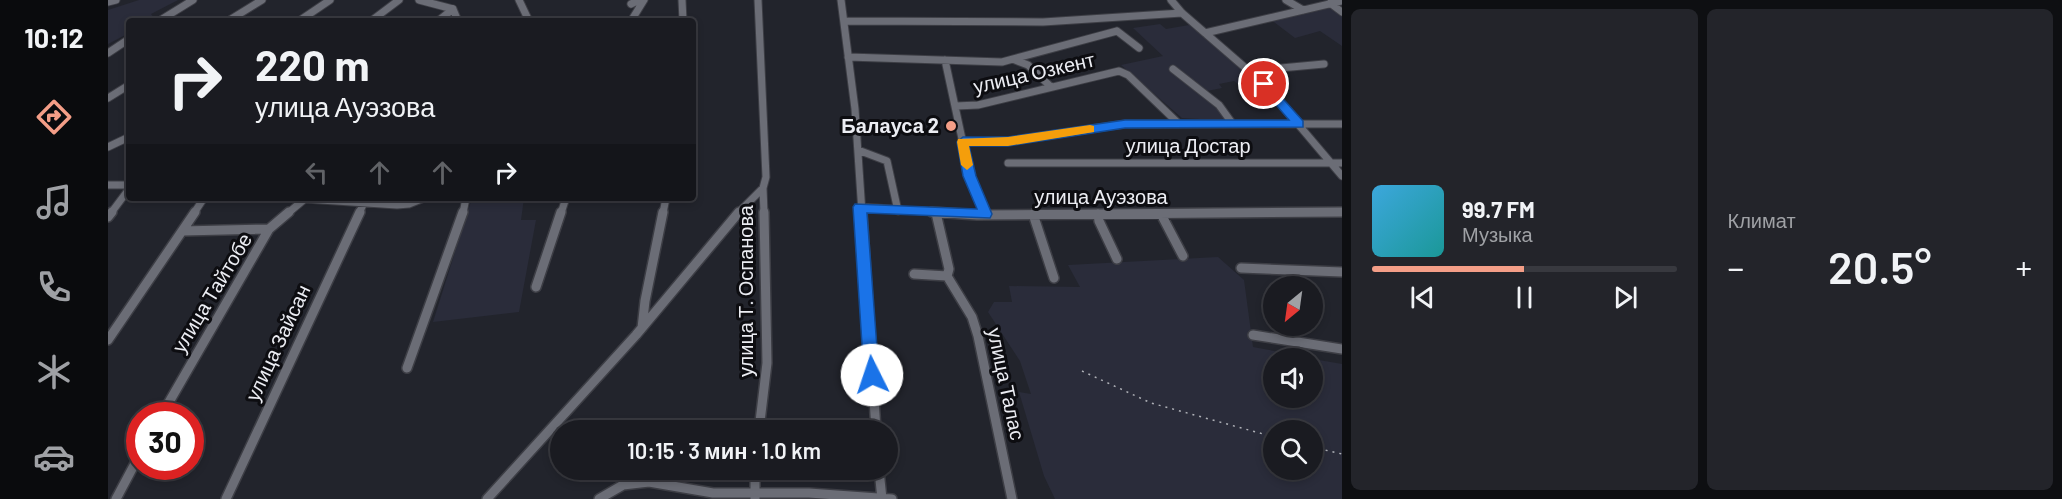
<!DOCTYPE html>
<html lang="ru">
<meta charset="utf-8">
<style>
body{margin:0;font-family:Barlow,sans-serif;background:#23242a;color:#f1f3f6;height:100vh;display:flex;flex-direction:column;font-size:22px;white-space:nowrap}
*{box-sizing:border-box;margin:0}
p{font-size:20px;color:#9fa1a5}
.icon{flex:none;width:33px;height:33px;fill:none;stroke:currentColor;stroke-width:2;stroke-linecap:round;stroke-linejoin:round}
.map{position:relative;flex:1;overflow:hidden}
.sheet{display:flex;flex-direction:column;gap:9px;padding:9px;background:#0e0f12;width:720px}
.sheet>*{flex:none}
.banner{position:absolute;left:18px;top:18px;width:570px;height:183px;border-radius:6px;box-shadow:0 3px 9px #0003,0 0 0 2px #38393f;background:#1a1b21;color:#f1f3f6;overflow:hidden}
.needle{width:39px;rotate:209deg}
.buttons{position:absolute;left:1155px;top:276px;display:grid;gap:12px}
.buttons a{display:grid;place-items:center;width:60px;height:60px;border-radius:50%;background:#1a1b21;box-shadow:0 3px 9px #0003,0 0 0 2px #38393f;font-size:30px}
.speed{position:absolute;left:18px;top:402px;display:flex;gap:12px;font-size:30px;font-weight:700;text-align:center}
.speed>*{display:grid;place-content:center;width:78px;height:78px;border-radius:50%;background:#1a1b21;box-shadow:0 3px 9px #0003,0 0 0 2px #38393f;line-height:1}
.speed .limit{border:9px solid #d22;background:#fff;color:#111}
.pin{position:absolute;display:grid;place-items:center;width:51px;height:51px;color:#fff;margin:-26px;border:3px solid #fff;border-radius:50%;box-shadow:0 2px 6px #0007}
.me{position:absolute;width:66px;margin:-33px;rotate:356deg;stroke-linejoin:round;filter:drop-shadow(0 0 4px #0008)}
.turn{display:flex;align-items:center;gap:21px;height:126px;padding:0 30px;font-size:27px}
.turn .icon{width:78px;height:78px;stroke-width:2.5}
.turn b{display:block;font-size:42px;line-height:51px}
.lanes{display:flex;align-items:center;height:57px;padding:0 30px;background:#0003;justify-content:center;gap:30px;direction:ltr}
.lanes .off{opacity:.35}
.big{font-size:45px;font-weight:600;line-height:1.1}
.sheet .tile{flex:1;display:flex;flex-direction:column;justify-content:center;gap:9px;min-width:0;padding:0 21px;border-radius:9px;background:#23242a}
.song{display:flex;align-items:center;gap:18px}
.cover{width:72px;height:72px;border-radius:9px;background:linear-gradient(135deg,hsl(200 70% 55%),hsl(180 70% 35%))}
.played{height:6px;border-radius:3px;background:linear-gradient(90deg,#f49e87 50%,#38393f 50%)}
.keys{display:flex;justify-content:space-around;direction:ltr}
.heat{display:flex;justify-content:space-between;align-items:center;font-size:33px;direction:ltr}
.sheet .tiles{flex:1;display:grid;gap:9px;grid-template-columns:repeat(2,1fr)}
.trip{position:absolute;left:442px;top:420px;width:348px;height:60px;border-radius:30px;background:#1a1b21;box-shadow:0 3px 9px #0003,0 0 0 2px #38393f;font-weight:600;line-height:60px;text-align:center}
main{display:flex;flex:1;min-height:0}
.menu{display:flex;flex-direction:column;width:108px;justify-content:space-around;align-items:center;background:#0a0b0d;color:#9fa1a5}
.menu .icon{width:42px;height:42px}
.menu .current{color:#f49e87}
.menu b{font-size:27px;color:#f1f3f6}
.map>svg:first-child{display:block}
.built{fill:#2a2c3a;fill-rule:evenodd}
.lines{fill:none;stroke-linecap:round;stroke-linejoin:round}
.minor-far1-casing{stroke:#3d3e45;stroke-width:9}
.minor-casing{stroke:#3d3e45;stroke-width:12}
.minor-far1{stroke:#6b6d76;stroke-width:7}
.minor{stroke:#6b6d76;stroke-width:9}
.rail{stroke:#aeb0b6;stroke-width:1.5;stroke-dasharray:2 5;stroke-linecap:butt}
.route{fill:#1a73e8;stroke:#114b97;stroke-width:1.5}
.slow{fill:#f59e0b}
.poi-dot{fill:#f49e87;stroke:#0d0d11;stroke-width:2}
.labels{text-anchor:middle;stroke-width:6;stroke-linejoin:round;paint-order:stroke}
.street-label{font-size:20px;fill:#ecedf3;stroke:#0d0d11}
.poi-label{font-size:20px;font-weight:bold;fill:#ecedf3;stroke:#0d0d11;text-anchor:end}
</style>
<main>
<nav class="menu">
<b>10:12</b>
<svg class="icon current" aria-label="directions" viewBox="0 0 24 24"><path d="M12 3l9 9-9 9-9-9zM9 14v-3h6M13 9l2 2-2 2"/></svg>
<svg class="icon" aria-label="music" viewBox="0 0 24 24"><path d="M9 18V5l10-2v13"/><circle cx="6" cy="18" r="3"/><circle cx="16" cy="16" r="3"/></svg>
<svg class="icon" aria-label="phone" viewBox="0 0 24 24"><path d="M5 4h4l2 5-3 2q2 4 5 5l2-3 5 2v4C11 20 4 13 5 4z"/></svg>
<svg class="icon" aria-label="climate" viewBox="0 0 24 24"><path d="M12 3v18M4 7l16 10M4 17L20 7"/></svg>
<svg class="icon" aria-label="car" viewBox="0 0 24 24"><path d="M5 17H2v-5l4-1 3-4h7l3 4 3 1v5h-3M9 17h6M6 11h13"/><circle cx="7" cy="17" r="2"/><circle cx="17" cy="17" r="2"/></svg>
</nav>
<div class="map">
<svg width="1234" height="499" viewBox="0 0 1234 499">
<rect width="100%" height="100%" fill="#22242c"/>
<path class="built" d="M31,0h39l-27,14 4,5 -3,2h-23v12l-21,11v-34z
M1222,5l12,8v33l-22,-15 -25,7 -25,-19z
M1052,24l6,5 23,-4 35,25 37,34 -22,1 -5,-4 -15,3 3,4 -20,4 32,29 -52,-3 -61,-53 42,-9 -30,-28z
M364,198h52l-3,22h15l-17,92 -86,10z
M1110,257l26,23 9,67 59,11h-38v40h38l1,-39 29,5v135h-287l-11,-23 -25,-84 12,2 -11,-33 -32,-49 6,-10h18l-3,-16 71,1 -12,-22zM1166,430h38v40h-38z"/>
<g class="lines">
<g class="minor-far1-casing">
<path id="minor-far1" d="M311,0l34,9
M411,0l10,21
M574,0l1,21
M650,0l8,177 -3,11 1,25
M733,0l14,109 7,104
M1063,0l11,13 82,71 78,92
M1178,0l17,10
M0,2l8,-2
M1222,3l12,9
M523,4l8,-4
M345,9l5,12
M51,21l34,-21
M120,21l34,-21
M191,21l31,-21
M263,21l28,-21
M330,21l15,-12
M523,21l13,-21
M736,21l199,1 139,-9
M1009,31l22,17
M1097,33l137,-32
M0,53l21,-14
M740,57l154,5 115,-31
M837,60l25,116 15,37
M907,60l13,5 23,22
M1065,69l46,36 13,18
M1141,71l75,-7
M0,98l21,-13
M848,106l22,-1 141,-34 9,4 50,48
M855,142l45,-1 117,-17h217
M0,147l21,-10
M750,150l29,11 11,50
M900,163h334
M0,185h21
M197,199l92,6 12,-1 15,-6
M752,207l94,6
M3,213l18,-24
M86,213l10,-15
M180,213l18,-15
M251,213l5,-10
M355,213l3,-15
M453,213l5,-15
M555,213l3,-15
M630,213l25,-25
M1060,213l174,-1"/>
</g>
<g class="minor-casing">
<path id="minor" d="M754,212l14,218
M824,212l45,3 365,-3
M828,213l13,56 -2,7 25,41 6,19 34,163
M925,214l21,64
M990,214l1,7 18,38
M1053,214l22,42
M0,217l4,-5
M74,231l87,-2
M1133,268l101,4
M806,274l33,2
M428,287l25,-75
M534,328l3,-27 18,-89
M1145,335l89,14
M0,340l87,-128
M299,368l56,-156
M53,416l108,-187 20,-17
M651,430l8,-67 -3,-151
M647,470v29
M771,470l3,29
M8,499l24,-45
M118,499l134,-287
M379,499l149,-164 103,-123
M491,499l24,-14 26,-3 64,11h96l83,6"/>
</g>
<use href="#minor-far1" class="minor-far1"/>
<use href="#minor" class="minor"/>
<path class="rail" d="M974,371l69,32 123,34
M1204,447l30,7"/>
</g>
<path class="route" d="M1156,81l4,1 35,39v6l-178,1 -117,18h-39l7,30 16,38 -2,4 -123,-5 12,162 -2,5 -5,2 -6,-2 -2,-5 -11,-168 2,-3 122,5 -14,-33 -6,-34 6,-5h45l117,-17h164l-31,-36z"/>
<path class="slow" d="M982,125l4,1v6l-86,14h-39l4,19 -6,5 -6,-5 -4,-23 1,-3 50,-2z"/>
<circle class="poi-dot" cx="843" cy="126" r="6"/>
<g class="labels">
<g class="street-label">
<text transform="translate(926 73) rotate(-13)" y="7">улица Озкент</text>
<text x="1080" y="153">улица Достар</text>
<text x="993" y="204">улица Ауэзова</text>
<text transform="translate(638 291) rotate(-90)" y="7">улица Т. Оспанова</text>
<text transform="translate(104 293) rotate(-59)" y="7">улица Тайтобе</text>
<text transform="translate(170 343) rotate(-65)" y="7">улица Зайсан</text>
<text transform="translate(898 384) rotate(78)" y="7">улица Талас</text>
</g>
<g class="poi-label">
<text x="831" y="133">Балауса 2</text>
</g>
</g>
</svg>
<div class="buttons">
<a><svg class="needle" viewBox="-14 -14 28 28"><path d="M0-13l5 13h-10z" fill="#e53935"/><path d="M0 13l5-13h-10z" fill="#9fa1a5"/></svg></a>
<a><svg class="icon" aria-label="sound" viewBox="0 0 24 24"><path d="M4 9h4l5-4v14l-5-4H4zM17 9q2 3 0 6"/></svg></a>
<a><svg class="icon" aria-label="search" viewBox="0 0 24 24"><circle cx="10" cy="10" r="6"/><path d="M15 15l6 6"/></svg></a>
</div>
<div class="speed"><div class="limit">30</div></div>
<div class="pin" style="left:1156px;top:84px;background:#d93025"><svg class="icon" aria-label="arrive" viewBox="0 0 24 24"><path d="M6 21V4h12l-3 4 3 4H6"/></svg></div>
<svg class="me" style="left:764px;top:375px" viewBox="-20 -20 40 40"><circle r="19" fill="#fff"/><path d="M0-13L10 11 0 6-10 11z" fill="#1a73e8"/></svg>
<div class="trip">10:15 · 3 мин · 1.0 km</div>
<div class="banner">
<div class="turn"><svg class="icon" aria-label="right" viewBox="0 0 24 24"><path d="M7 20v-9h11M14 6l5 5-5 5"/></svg><div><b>220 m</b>улица Ауэзова</div></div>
<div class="lanes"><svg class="icon off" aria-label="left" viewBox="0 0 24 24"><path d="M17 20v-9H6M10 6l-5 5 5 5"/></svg><svg class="icon off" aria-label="ahead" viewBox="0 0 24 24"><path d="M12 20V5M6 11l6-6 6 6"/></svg><svg class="icon off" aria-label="ahead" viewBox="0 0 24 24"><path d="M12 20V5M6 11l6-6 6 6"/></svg><svg class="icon" aria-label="right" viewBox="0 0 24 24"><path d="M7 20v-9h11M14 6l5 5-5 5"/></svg></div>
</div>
</div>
<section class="sheet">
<div class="tiles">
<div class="tile">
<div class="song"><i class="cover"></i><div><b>99.7 FM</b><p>Музыка</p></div></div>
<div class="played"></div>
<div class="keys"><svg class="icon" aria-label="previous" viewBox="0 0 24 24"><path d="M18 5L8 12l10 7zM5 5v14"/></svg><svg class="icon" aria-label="pause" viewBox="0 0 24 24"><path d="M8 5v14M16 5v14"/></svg><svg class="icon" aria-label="next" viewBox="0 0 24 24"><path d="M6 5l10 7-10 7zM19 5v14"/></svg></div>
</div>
<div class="tile"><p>Климат</p>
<div class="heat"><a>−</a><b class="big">20.5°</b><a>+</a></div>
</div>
</div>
</section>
</main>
